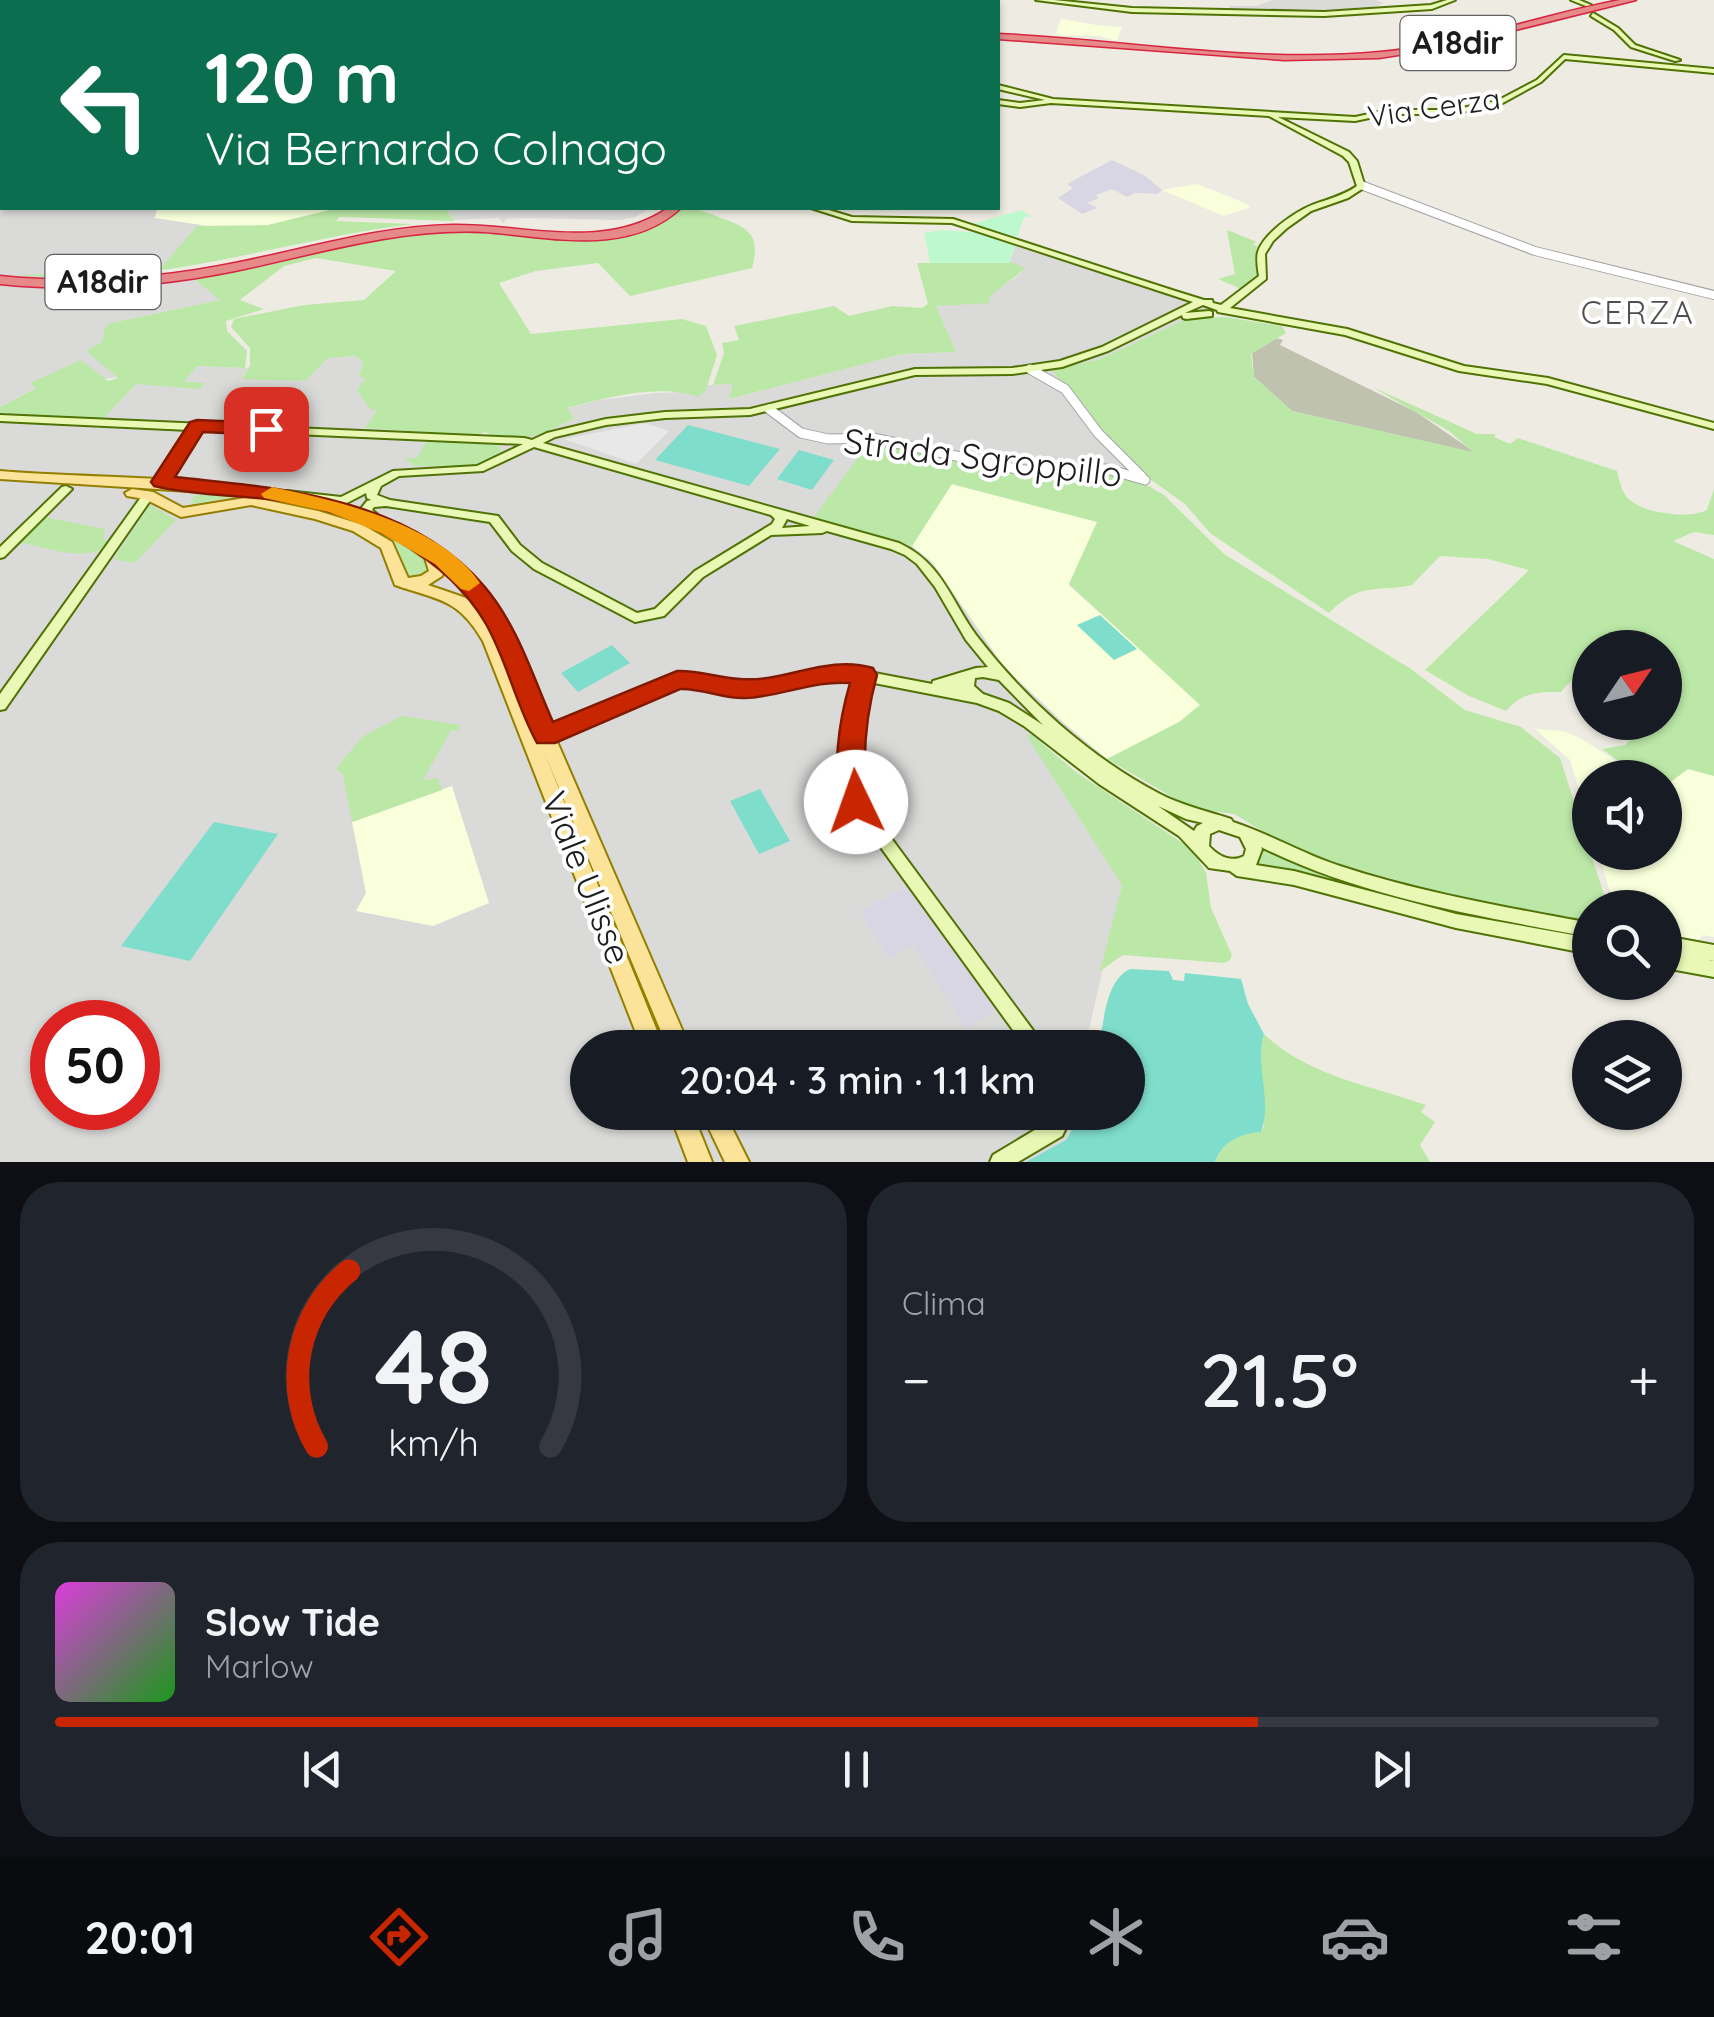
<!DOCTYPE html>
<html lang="it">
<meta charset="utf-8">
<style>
body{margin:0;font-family:Quicksand,sans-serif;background:#20242c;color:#f1f3f6;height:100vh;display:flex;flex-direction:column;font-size:38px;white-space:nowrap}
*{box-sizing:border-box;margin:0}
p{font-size:32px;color:#9ea1a6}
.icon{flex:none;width:55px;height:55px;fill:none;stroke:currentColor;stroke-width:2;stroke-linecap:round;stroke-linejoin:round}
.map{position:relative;height:1162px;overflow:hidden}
.sheet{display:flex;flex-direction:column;gap:20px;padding:20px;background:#0d0f14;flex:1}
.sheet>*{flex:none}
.hud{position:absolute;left:0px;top:0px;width:1000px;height:210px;box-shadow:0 2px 8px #0004;background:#0b6e4f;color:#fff;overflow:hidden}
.needle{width:65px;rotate:55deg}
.tools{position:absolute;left:1572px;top:630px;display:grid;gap:20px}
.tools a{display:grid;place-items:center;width:110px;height:110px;border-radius:50%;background:#171b24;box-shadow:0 2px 8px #0004;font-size:50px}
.speed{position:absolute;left:30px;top:1000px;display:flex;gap:20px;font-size:50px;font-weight:700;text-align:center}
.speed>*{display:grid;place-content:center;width:130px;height:130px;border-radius:50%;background:#171b24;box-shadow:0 2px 8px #0004;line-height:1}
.speed .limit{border:15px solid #d22;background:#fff;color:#111}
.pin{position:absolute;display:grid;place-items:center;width:85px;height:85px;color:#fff;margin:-42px;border-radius:20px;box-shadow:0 5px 15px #0006}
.me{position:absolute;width:110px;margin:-55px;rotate:357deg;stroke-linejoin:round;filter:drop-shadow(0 0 8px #0008)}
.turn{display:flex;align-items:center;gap:35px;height:210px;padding:0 40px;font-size:45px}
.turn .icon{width:130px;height:130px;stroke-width:2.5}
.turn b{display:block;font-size:70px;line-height:85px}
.big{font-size:75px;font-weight:600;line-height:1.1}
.sheet .card{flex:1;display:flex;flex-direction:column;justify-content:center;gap:15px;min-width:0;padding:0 35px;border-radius:40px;background:#20242c}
.sheet .dial{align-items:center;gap:0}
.dial svg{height:260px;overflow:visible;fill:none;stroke:#363941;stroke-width:7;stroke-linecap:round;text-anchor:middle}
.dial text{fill:#f1f3f6;stroke:none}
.song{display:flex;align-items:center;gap:30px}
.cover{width:120px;height:120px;border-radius:15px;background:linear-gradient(135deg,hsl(300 70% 55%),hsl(120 70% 35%))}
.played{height:10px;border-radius:5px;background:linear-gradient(90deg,#c82601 75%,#363941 75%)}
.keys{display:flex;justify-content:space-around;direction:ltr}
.heat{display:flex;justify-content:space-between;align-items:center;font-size:55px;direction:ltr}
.sheet .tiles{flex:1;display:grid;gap:20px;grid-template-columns:1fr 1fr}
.card:last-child{grid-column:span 2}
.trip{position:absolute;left:570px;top:1030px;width:575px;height:100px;border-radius:50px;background:#171b24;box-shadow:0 2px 8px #0004;font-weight:600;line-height:100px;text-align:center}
.tab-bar{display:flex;height:160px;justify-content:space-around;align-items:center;background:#090b0e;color:#9ea1a6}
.tab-bar .icon{width:70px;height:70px}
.tab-bar .selected{color:#c82601}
.tab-bar b{font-size:45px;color:#f1f3f6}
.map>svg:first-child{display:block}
.residential{fill:#dadad9;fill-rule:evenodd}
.education{fill:#f8ffda}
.construction{fill:#bec2ae}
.grass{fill:#bbe8a7}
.park{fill:#bef9ce}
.pitch{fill:#7fddcb}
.parking{fill:#e8e8e8}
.plaza{fill:#d9d6e3}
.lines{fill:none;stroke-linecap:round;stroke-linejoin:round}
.tertiary-far1-casing{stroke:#a3a3a3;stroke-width:10}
.tertiary-casing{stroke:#a3a3a3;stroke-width:11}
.secondary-casing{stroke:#517205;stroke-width:4}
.primary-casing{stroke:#947f01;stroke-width:4}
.motorway-casing{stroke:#d72440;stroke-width:3}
.tertiary-far1{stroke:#fff;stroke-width:8}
.tertiary{stroke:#fff;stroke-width:9}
.secondary{fill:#e9f9b5;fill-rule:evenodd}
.primary{fill:#fbe49a;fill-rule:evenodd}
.motorway{fill:#e68989;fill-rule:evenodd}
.route{fill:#c82601;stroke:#821901;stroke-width:2.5}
.slow{fill:#f59e0b}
.labels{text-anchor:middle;stroke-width:8;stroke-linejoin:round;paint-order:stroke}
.far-street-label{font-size:30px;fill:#1c1c1c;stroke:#fff}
.shield{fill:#fff;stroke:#606060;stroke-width:2.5}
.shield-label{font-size:32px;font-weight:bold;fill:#1c1c1c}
.far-neighbourhood-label{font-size:32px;letter-spacing:2.5px;fill:#4f4f4f;stroke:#fff}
.street-label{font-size:35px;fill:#1c1c1c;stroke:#fff}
</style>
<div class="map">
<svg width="1714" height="1162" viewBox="0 0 1714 1162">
<rect width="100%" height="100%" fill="#eeece2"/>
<path class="residential" d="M0,0h657v2h-655v206h336l-141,18 -38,45 34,7 28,22 -110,23 -9,19 -15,9 32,26 -82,10 -37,20z
M1273,0h103l8,3 -28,11 -124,-2 -3,-6h27z
M445,208h204l-13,9 -16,3 -95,-2 -18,1 -4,4 -4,-5 -46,2z
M1016,243l192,65 1,8 -21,2 -88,41 -47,11 92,105 -33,-4 -70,5 -72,-11 -51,-15 -104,67 96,29 40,-62 147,38 9,237 -74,-19 89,145 -37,162 -497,1v64l484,1 -6,27 -35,22h-1031v-748l102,5 34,-35 61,-18 51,2 -6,10 75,-11 11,-9 28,-2 7,7 14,46 -11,19 129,9 54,-6 25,-13 -9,-9 34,-9 57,-7 29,-1 13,4 10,-11 24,-1 -1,15 171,-45 53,-2 -19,-46 52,-9 28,-20 9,-8 -15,-7zM52,1022h86v86h-86z"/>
<path class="education" d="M1061,19l36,6 25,2 -5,14 -18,-5 -44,-1z
M1197,184l43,17 11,6 -27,9 -62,-26z
M157,208h181l-70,17 -47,3 -66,-10z
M951,484l147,38 -29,63 132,120 -21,17 -73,37 -42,-35 -60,-56 -73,-106 -20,-16z
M1535,729l28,2 17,7 61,39 -51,1v48l-20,-66z
M1688,769l26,7v161l-11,-2 -5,5 -33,-6v-26l-50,-1 -17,-54 67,-1v-66z
M452,786l37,117 -56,23 -77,-15 10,-18 -14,-71z"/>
<path class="construction" d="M1276,338l7,2 -3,5 136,67 60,41 -184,-42 -38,-34 -2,-26z"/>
<path class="grass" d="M338,208h107l9,13 -115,-4 -3,4 77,3c-138,17 -252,64 -396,51l141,-4 39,-45 71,-1z
M681,208c20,0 28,6 46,12 25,10 33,18 25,48l-122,28 -32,-33 -62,8 -37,12 32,51 151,-15 24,7 11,29 -11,35 -8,7c-40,-14 -92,1 -131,11l7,10c-26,15 -59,29 -89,14l-8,4 -112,-8 12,-18 -7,-1 -13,-19 9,-12 -7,-1 4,-14 -7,-7 -28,2 -23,23 -63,-2 8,-14v-17l-19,-21 3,-8 70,-14 60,-5 32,-29 -80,-13 -32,8 -44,34 24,9 -38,12 1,10 20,20 -2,17 -48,-2 -13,16 21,1 -5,6 -64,-5 -33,35 -103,-5v-7l36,-19 -6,-5 51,-23 27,21 10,-3 -32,-27 16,-9 3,-14 6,-5 109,-23 -27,-22c72,-16 145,-37 218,-45 75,-8 213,25 270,-25z
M1227,230l30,12 -4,2 5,3 -3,9 3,20 -17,13 -23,-10 17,-5z
M1010,262l16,6 -37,29 1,6 -54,3 20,46 -54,2 -172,45 2,-15 -19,1 11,-32 -2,-10 17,-3 -5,-14 100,-20 15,10 43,-10 30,2 6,-4 -11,-41z
M1226,317l56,9 4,7 -35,21 3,23 38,34 181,41 -24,-21 -77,-44 105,47h19l-2,3 16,7 8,-6 99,33c3,10 4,22 13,29 16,14 59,19 77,10l7,-21v46l-20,-3 -21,9 41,18v217l-26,-7 -23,17v-8l-24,-1 -39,-28 23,-4 21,-22 19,-1v-74h-75v22l-7,-3 -22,25c-23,0 -39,0 -55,19l-37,-15 -44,-26 104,-100 -41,-11 -48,-3 -28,29c-38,8 -51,-4 -83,28l-119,-80 -25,-29 -38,-27 -39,-36 -56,-71 48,-11 88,-41z
M428,439l63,4 8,3 2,6 -27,14h-60l-10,-8h13z
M884,445l158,31 70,-5 23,7 29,17 60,59 187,115 54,41 56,17 39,31 48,149 -18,1v13l-148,-28 -114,-32 -33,-11 -61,-36 -43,-6 -84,-49 72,-37 21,-17 -131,-121 28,-62 -145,-38 -40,62 -98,-29 46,-62z
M209,491c78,5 154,22 219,68l2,16 -25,1 -6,-25 -8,-11 -45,-22 -78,-20 -32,-1 -45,7 3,-8z
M150,505l26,15 -41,43 -21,-4z
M44,517l61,12 -2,11 8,1c-19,25 -64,6 -93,1z
M402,716l59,9 -3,6 -7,-1 -28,50 15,-2 4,12 -90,32 -9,-48 -7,-5 26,-32z
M1026,735h6l44,37 117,78 13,23 5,35 21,47 -2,5 -6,3 -101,-8 -23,16 22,-86z
M1262,848l68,28 260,59v4l-133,-25 -200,-49z
M1264,1034c42,41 107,52 162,71l-5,7 14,10 -15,23 10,17h-215c7,-21 26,-28 46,-30l3,-6c0,-29 -8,-66 0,-92z"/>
<path class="park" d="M1022,210l9,7h-7l-7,21 -52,-12z
M939,230l32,2 45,11 -7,20h-79l-6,-30z"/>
<path class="pitch" d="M688,425l92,24 -31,37 -94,-26z
M799,450l35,10 -22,30 -35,-11z
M1100,615l37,34 -23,11 -37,-35z
M612,645l18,18 -52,29 -17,-19z
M760,789l30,52 -31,13 -29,-53z
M214,822l64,12 -88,127 -69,-15z
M1130,969l39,2 4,9 11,1 1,-8 56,6 7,25 16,30c-10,31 9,67 -3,98 -20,2 -39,9 -46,30h-189l40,-22 15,-27 47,-1v-64l-29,-1c5,-25 6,-66 31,-78z"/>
<path class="parking" d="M645,423l24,8 -33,33 -72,-25z"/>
<path class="plaza" d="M1112,160l32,15 18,15 -4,4 -23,-1 -8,4 -15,-8 -16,6 3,3 -12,5 11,5 -16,6 -24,-16 15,-10 -6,-4z
M913,884l91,120 -38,25 -52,-84 -26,12 -28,-47z"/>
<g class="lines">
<g class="tertiary-far1-casing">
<path id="tertiary-far1" d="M1361,185l174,66 179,44"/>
</g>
<g class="tertiary-casing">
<path id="tertiary" d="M1030,369l35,20 33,44 44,44
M769,409l32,24 27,6 45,-1 148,32 86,-1 38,11"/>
</g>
<g class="secondary-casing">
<path id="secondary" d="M62,0h14l-8,2h-11z
M546,0h6l2,2h-6z
M918,0h11l-7,2h-9z
M1036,0h18l78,8 192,4 107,-7 16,-5h8l-23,9 -108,7 -192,-4z
M1571,0h8l12,5 -5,1z
M0,5l2,1v4l-2,-1z
M1593,13l25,15 17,17 45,15 -5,1 -44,-14 -17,-17 -23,-14z
M1564,55l150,14v4l-149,-14 -24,23 -42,23 -47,9h-64l-33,7 -77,-4 71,35 8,9 8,26 -17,11 -37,13 -24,17 -14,13 -8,13 1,25 -36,29 117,21 117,37 84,12 166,45v6l-167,-45 -88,-13 -114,-36 -127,-23 -1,-2 -14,-5 -18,8 24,-2 3,1v4l-26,3 -3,-1 -1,-3 -74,36 -46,16 -50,7 -97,1 -165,40 -85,3 -59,7 -51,12 -12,6 356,100c43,20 51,56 77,92 48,63 113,122 184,159 23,12 47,17 71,25l2,3c37,12 70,32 107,44 82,27 166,41 250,57v14c-112,-21 -226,-39 -329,-90l1,2 -6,16 38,6 162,43 134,24v16l-134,-26 -162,-43 -57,-9 -7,-5 -21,-3 -30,-32 -80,-52 -75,-58 -25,-15 -22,-8 -108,-21c-10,39 -16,79 -6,118l183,248h-20l-178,-246c-9,-41 -3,-82 8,-123l-13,-2 -101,17 -55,-10 -136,56 -5,2 -5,-2 -2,-4 2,-4 145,-58 56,10 101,-17 89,17 1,-3 43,-13 12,-1 -22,-27 -31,-53 -18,-23 -12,-9 -14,-6 -64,-18 -5,2 -51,2 -68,42 -39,39 -29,6 -101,-53 -22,-18 -22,-29 -104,-16 -12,1 -2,3 20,17 -6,4 -4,-1 -23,-19 8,-10 4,-1 -4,-2 -1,-5 -23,12 -56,-6 -6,-4 6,-4 54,6 52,-26 84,-5 46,-22 -323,-14 -33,49 12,7 -6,3 -18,-9 34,-50 -189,-9v-6l524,23 8,2 15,-7 59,-14 59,-7 85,-3 165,-40 97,-1 48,-7 42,-14 91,-45 -241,-79 -100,-2 -41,-13h11l30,9 101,2 222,72 29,9h8l1,3 8,2 38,-29c-1,-7 -3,-17 -1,-24 6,-19 37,-40 54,-47 16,-6 31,-9 45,-19l-8,-24 -6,-6 -74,-40 -218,-13 -31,4 -22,-3v-4l22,3 25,-3 -47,-11v-4l55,14 302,18 33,-7h64l45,-9 40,-21zM534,447l237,68 4,4 -3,5 -77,47 -40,38 -18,4 -95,-50 -22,-18 -22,-29 -108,-16 -13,-5 4,-9 18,-10 84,-5zM787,519l23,7 -28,2zM983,677l16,3 44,45 -34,-22 -26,-9 -9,-8 1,-8zM1158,806l28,13 17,4 -6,3 -3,5zM1219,830l21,7 6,12 -2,7c-13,7 -26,0 -35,-10l1,-12z
M0,79h2v4h-2z
M0,133h2v4h-2z
M66,486l6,3 -68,68 -4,1v-11l62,-60z
M148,491l6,4 -149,214 -5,1v-16l144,-201z
M1665,936l49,9v16l-49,-9z
M1665,952l49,9v16l-49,-9z
M1054,1112h20l-12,24 -44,26h-28l3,-7 55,-33z"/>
</g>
<g class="primary-casing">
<path id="primary" d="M0,53h2v5h-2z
M0,471c120,10 259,1 371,46 11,4 24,8 35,14 40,23 73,55 100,93l184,424h-22l-124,-296 120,296h-22l-159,-407c-25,-43 -45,-41 -88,-56l-14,-37 -28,-17 -38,-12 -64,-14 -70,12 -36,-18 -18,-3 -2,-3 7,-4 21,3 30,16 68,-11 67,14 45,14 29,17 16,36 13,-2 8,-5 -4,-13 -31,-22 -59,-24 -62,-13 -69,-7 -204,-13zM444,571l4,3 26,31 -8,-7 -38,-13 14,-9z
M669,1112h23l20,50h-24z
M701,1112h23l25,50h-24z"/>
</g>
<g class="motorway-casing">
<path id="motorway" d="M1620,0h16l-193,48 -64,10 -95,2 -286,-21v-5c127,6 255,30 382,18 82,-7 160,-37 240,-52z
M668,208h13c-54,50 -133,28 -198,24 -85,-4 -166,22 -248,39 -78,16 -156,21 -235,13v-8c79,8 157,3 235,-13 72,-14 144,-37 218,-38 73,-1 150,27 215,-17z"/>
</g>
<use href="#tertiary-far1" class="tertiary-far1"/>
<use href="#tertiary" class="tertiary"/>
<use href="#secondary" class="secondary"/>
<use href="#primary" class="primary"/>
<use href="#motorway" class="motorway"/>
</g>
<path class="route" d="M197,420l69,3 10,6 -10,6 -63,-3 -28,45c107,11 234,21 309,109 33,38 49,91 69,136l124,-51c22,-1 41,7 63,8 45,4 87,-25 133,-11l4,7c-8,29 -13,65 -12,96 1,14 7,26 1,39l-10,3 -10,-3c-17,-33 -6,-93 4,-127 -36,-3 -70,14 -105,15 -22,1 -43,-10 -65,-9l-125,54h-18c-21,-38 -30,-82 -51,-119 -39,-68 -127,-112 -203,-123 -42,-6 -87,-5 -129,-15l-3,-4 39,-60z"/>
<path class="slow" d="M272,487c66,14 168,37 208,96l-11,8 -8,-2 -26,-25 -54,-31 -52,-21 -65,-14 -3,-4z"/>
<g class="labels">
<g class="far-street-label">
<text transform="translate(1434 108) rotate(-8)" y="10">Via Cerza</text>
</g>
<g class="shield">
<rect x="1400.5" y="16" width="115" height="54" rx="8"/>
<rect x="45.5" y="255" width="115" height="54" rx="8"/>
</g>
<g class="shield-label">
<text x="1458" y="54">A18dir</text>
<text x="103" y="293">A18dir</text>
</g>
<g class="far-neighbourhood-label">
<text x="1638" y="324">CERZA</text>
</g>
<g class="street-label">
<text transform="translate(983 458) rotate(7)" y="12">Strada Sgroppillo</text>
<text transform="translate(586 878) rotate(68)" y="12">Viale Ulisse</text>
</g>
</g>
</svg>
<div class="tools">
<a><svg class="needle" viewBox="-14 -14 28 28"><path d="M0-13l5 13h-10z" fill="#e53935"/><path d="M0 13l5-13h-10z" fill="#9ea1a6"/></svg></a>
<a><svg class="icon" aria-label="sound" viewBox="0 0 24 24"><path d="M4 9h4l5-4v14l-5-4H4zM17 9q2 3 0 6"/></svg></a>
<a><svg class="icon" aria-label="search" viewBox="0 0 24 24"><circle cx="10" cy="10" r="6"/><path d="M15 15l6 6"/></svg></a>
<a><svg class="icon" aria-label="layers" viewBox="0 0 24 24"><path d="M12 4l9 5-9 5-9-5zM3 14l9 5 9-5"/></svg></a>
</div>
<div class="speed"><div class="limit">50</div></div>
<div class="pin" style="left:266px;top:429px;background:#d93025"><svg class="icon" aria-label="arrive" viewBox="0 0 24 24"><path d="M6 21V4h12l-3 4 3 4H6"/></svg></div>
<svg class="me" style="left:856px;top:802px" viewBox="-20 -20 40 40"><circle r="19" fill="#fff"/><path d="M0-13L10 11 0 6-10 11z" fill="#c82601"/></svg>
<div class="trip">20:04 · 3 min · 1.1 km</div>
<div class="hud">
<div class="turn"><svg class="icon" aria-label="left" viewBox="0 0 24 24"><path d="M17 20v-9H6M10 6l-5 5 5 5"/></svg><div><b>120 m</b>Via Bernardo Colnago</div></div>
</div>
</div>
<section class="sheet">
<div class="tiles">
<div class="card dial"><svg viewBox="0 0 100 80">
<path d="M14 69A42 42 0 1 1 86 69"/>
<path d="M14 69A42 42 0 0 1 24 15" stroke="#c82601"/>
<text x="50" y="56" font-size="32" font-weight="700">48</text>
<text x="50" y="72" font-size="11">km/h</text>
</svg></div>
<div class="card"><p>Clima</p>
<div class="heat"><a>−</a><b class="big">21.5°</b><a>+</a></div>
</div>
<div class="card">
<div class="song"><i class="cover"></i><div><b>Slow Tide</b><p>Marlow</p></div></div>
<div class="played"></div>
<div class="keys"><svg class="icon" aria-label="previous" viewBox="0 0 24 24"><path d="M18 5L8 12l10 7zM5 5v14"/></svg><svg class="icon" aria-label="pause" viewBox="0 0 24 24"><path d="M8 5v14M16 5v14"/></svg><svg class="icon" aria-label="next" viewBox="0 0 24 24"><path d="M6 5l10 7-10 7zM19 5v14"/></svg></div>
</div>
</div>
</section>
<nav class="tab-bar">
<b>20:01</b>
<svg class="icon selected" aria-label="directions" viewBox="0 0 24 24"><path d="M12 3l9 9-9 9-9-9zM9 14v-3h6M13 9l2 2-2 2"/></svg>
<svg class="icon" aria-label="music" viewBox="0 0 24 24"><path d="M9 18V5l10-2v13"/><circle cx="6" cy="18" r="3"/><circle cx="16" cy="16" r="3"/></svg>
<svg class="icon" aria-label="phone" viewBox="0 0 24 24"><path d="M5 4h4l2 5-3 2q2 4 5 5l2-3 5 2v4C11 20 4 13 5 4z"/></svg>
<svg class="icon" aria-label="climate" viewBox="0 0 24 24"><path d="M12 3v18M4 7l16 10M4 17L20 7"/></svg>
<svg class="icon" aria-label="car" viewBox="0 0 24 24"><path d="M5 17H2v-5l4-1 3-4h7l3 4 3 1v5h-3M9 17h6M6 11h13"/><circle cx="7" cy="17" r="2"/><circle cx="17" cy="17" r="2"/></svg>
<svg class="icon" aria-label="filters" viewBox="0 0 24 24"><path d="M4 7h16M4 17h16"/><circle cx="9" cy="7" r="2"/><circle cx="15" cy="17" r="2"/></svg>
</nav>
